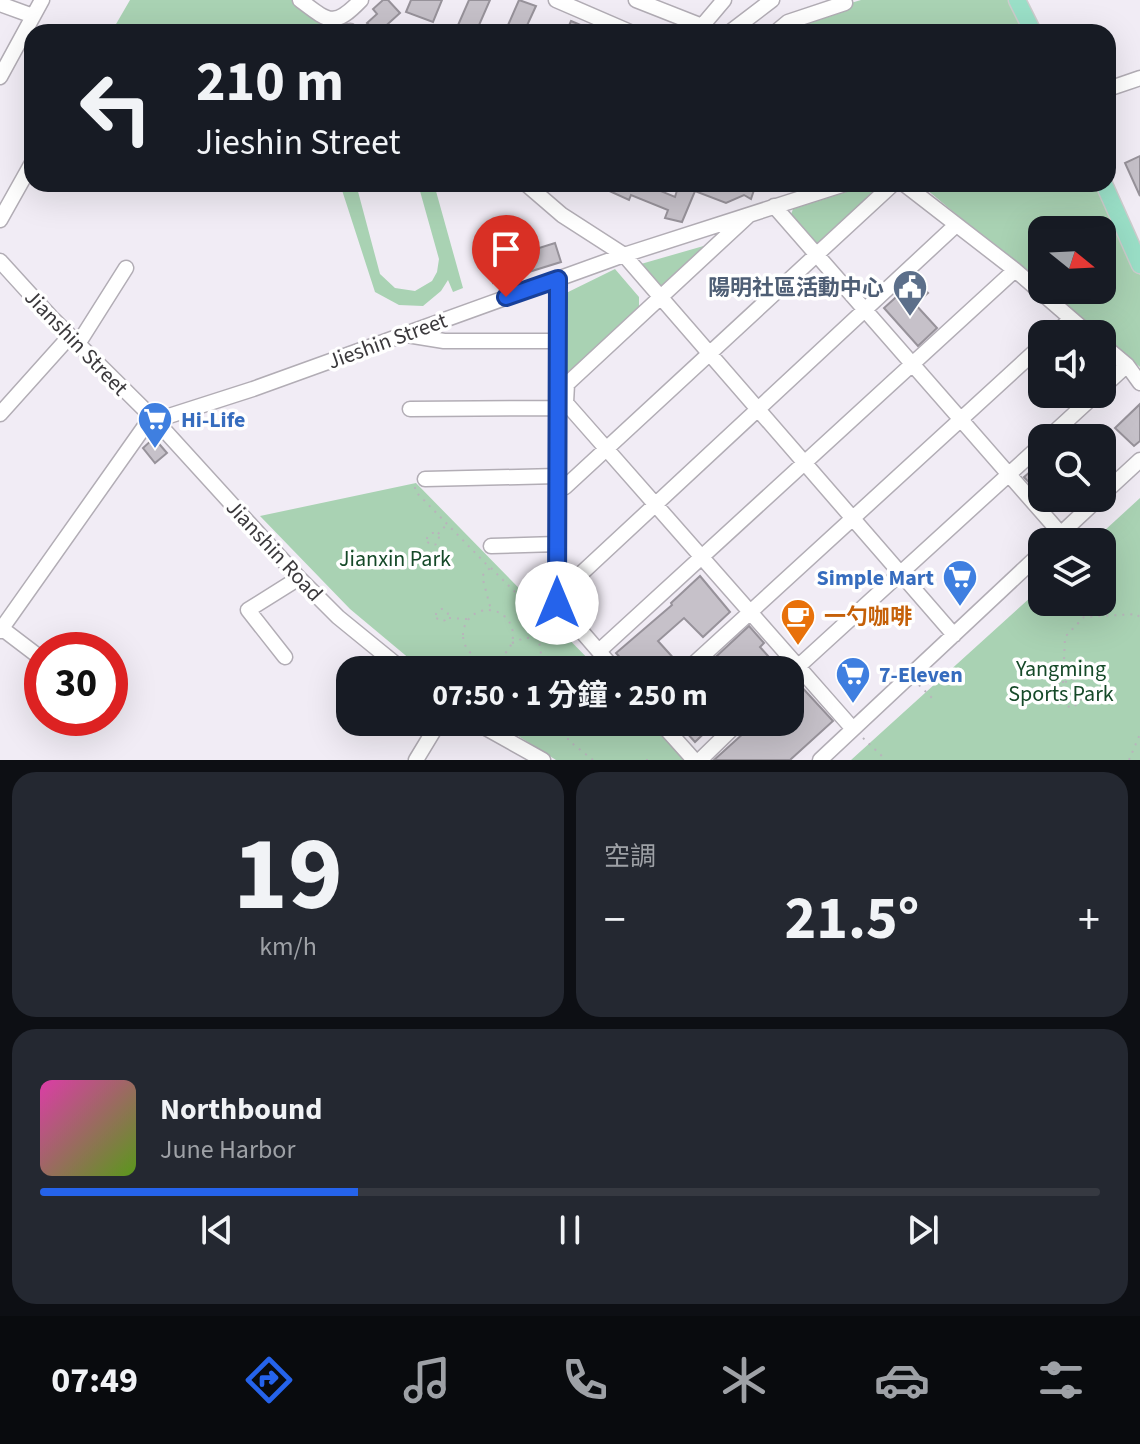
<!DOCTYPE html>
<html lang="zh-TW">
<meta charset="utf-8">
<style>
body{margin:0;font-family:"Source Sans 3","Noto Sans TC",sans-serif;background:#242831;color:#f1f3f6;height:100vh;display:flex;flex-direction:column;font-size:30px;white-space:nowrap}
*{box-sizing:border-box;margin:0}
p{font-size:26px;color:#9ea1a6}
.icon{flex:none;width:44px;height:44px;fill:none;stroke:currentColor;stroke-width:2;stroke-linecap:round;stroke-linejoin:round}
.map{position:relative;height:760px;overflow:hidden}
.details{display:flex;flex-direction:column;gap:12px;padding:12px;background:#0d0f14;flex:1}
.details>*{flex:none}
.hud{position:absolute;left:24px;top:24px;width:1092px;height:168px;border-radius:24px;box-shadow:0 8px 32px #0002;background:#171b24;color:#f1f3f6;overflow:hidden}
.needle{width:52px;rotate:108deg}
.controls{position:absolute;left:1028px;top:216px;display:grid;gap:16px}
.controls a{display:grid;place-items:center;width:88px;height:88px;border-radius:16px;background:#171b24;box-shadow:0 8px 32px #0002;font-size:40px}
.speed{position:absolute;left:24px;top:632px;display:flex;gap:16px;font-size:40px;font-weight:700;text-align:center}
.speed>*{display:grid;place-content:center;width:104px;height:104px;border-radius:50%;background:#171b24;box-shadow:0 8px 32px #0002;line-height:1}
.speed .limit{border:12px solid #d22;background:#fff;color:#111}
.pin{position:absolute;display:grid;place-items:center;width:68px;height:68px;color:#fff;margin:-82px -34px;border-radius:50% 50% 50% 0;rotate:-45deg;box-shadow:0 0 8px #0007}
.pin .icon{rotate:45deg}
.me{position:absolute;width:88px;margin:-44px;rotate:0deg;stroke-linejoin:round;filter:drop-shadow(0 0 6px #0008)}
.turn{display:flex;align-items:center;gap:28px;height:168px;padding:0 40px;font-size:36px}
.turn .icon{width:104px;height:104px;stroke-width:2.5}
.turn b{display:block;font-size:56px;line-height:68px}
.big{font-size:60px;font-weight:700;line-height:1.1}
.details .widget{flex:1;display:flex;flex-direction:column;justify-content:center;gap:12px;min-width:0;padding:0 28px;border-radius:24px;background:#242831}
.details .dial{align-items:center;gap:0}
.dial b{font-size:104px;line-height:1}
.song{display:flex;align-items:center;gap:24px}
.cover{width:96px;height:96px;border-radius:12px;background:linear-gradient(135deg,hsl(320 70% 55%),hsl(90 70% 35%))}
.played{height:8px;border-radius:4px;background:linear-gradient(90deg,#2563eb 30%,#363941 30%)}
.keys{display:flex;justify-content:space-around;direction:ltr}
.heat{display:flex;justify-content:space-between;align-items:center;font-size:44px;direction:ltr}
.details .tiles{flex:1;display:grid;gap:12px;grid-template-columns:1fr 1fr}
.widget:last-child{grid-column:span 2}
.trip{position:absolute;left:336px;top:656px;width:468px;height:80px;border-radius:24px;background:#171b24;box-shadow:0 8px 32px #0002;font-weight:700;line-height:80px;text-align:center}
.tabs{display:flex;height:128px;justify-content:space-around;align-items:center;background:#090b0e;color:#9ea1a6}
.tabs .icon{width:56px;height:56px}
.tabs .on{color:#2563eb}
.tabs b{font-size:36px;color:#f1f3f6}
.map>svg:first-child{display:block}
.green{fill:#a9d2b3}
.building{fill:#c6c1c9;stroke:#97929a;stroke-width:2}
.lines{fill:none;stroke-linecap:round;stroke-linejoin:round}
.minor-casing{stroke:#b2adb5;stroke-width:17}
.major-casing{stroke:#ccc;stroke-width:19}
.path{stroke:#b8b4bb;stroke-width:2;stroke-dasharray:2 6;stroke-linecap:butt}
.minor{stroke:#fff;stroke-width:14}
.major{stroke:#9adfc7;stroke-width:16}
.route-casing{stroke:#184099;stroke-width:20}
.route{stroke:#2563eb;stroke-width:14}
.labels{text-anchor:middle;stroke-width:7;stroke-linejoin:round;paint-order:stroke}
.service-label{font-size:22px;font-weight:bold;fill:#4e5e75;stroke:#fff;text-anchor:end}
.street-label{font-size:22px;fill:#3b393c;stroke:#fff}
.shop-label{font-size:22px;font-weight:bold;fill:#366cbe;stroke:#fff;text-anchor:start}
.park-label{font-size:22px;fill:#154928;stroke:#fff}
.food-label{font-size:22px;font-weight:bold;fill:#c56008;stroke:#fff;text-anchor:start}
</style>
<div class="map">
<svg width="1140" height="760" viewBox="0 0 1140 760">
<rect width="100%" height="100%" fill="#f1ecf5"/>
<path class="green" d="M130,0h162l39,30 -219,1z
M861,0h152l15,32h-242l-6,-8z
M340,184h16l24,90 15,14 20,3 17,-10 5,-9 2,-13 -21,-75h16l29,104 -10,4 -5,-12 -7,11 -18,15 -24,-1 -24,-13z
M920,184h179l41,91v92l-93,-77h55v-60h-60v56z
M868,185l6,9 -56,54 -28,-31 3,-8z
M707,245l-48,50 -25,-29z
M615,269l24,28v16l-77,69 -2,-86z
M416,483l183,187h-176l-73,-61 -90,-93z
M1140,498v262h-289l191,-173v15h60v-60h-10z
M496,722h153l37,38h-130z"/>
<path class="building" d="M383,0h5l12,13 -21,19h-3l-9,-9 10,-9 -4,-5z
M411,0h31l-9,22 -27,-10z
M469,0h21l-14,32h-21z
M519,0l17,6 -12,26h-19z
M571,21l26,11h-31z
M1140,156v40l-15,-33z
M594,184h65l-1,6 17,7 4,-13h77l-5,15 -7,-4 -18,8 -31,-12 -13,31 -17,-4 3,-8 -37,-15 -2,5z
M555,243l6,19 -68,21 -5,-19z
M915,280l13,13 -13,11 22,24 -19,18 -34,-38z
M1140,404v37l-6,5 -19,-18z
M154,438l13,15 -12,10 -12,-15z
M1038,465l4,5v8l-10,8 -8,-9z
M700,576l30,36 -27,25 -19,-19 -26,23 19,21 -9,8h-37l-15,-17 56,-48 -1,-2z
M749,626l15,17 -4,4 17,19 -5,4h-64l-3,-3z
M798,683l35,38 -43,39h-76l42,-38h34v-32z
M677,722h39l-21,20z"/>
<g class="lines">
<g class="minor-casing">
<path id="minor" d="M300,0c29,22 34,28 61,0
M556,0l74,32
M636,0l66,26 22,-26
M0,4l33,12
M350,31v1
M730,32l42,-32
M776,32l12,-10 57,-19
M0,77l42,-77
M1108,89l32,-11
M526,184l36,31 62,40 330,380
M904,184l111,86 74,64
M774,206l287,328
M748,216l-181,168 -1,19 287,326
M0,220l32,-57
M0,261l51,56 105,104 143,157 39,39 65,53
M558,279l-1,324 58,67
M1054,334l17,-15
M407,335l37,6h114
M78,344l48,-76
M1102,344l25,21 13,18
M1102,388l25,-23
M410,409l148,-1
M0,414l70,-78
M1048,438l48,-44
M425,479l133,-3
M565,487l328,-303
M1102,495l38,-35
M1052,542l47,-44
M491,546l66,-2
M557,596l399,-371
M0,627l42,32
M0,631l147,-208 106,-34 371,-134 221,-71
M599,651l416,-381
M285,657l-37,-47 51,-32
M687,670l355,-325
M790,674l252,-230
M475,722l68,38
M660,722l34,38
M416,760l23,-38
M700,760l39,-38
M820,760l222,-208"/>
</g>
<g class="major-casing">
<path id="major" d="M1017,0l16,32
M1104,184l36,81"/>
</g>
<path class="path" d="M415,487v4l75,77 -8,8 9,34
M427 539a6 6 0 1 1 12 0a6 6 0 1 1-12 0Z
M438,534l9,-10
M491,568l50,50 8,-7
M436 615a6 6 0 1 1 12 0a6 6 0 1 1-12 0Z
M463 635a25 25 0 1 1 50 0a25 25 0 1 1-50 0Z
M449,618l18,1
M512,643l12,-5h13c6,12 4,20 0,31
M456,670l9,-1
M467,670l5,-14
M1073,679l7,5 3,10 -4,9 -8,5 -9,-5 -3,-9 4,-11z
M1063,683l2,-46 19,-20 53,-3 3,4
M919,685l16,16
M568,722v18l25,20
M863,738l23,22
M646,760h6
M1129,760l11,-26"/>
<use href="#minor" class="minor"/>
<use href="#major" class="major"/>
</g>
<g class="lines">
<g class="route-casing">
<path id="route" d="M506,297l52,-18 -1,324"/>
</g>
<use href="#route" class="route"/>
</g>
<defs>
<g id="civic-pin" transform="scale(1.8)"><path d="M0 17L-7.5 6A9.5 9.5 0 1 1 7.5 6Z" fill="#5c6f8a" stroke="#fff"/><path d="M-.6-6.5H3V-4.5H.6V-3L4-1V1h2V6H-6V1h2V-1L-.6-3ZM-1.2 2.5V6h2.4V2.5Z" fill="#fff"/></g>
<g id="supermarket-pin" transform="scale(1.8)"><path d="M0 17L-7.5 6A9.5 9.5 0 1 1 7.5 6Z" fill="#3f7fe0" stroke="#fff"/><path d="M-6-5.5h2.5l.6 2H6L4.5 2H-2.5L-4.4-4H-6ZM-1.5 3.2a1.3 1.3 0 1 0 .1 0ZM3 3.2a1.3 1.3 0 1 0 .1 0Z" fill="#fff"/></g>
<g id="cafe-pin" transform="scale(1.8)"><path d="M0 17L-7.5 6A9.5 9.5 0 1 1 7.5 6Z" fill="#e8710a" stroke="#fff"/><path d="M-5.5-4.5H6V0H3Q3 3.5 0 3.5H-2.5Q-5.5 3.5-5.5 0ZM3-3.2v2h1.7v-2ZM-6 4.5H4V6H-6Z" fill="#fff"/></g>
</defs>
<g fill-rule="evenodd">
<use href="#civic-pin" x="910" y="287"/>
<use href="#supermarket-pin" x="155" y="419"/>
<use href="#supermarket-pin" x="960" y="577"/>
<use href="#cafe-pin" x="798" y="616"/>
<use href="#supermarket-pin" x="853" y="674"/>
</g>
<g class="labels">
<g class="service-label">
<text x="884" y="295">陽明社區活動中心</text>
</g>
<g class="street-label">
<text transform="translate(387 340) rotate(-20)" y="8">Jieshin Street</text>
<text transform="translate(77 342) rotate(46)" y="8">Jianshin Street</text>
<text transform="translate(275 550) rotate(47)" y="8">Jianshin Road</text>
</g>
<g class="shop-label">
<text x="181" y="427">Hi-Life</text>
<text x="934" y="585" text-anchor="end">Simple Mart</text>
<text x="879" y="682">7-Eleven</text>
</g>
<g class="park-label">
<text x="395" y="566">Jianxin Park</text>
<text x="1061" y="676">Yangming<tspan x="1061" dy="25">Sports Park</tspan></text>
</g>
<g class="food-label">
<text x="824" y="624">一勺咖啡</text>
</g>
</g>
</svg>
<div class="controls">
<a><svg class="needle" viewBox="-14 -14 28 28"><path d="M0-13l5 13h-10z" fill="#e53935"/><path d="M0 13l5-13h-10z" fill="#9ea1a6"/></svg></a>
<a><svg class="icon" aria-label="sound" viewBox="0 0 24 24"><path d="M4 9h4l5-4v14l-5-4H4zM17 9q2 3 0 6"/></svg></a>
<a><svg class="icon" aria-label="search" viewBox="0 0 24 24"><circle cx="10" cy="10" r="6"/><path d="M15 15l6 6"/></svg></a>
<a><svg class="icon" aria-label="layers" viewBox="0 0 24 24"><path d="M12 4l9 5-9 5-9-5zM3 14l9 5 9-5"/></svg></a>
</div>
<div class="speed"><div class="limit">30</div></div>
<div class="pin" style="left:506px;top:297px;background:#d93025"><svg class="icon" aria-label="arrive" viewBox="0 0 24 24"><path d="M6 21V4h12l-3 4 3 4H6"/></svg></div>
<svg class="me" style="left:557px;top:603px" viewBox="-20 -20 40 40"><circle r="19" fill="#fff"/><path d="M0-13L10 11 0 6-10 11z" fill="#2563eb"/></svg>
<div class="trip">07:50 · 1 分鐘 · 250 m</div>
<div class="hud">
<div class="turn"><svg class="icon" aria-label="left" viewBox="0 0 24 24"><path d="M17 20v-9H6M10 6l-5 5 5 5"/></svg><div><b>210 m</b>Jieshin Street</div></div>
</div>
</div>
<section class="details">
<div class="tiles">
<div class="widget dial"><b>19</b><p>km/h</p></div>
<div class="widget"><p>空調</p>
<div class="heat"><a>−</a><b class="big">21.5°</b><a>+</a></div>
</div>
<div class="widget">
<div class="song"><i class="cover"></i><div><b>Northbound</b><p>June Harbor</p></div></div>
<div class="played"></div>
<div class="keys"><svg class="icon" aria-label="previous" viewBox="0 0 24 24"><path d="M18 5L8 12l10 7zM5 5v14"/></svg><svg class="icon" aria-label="pause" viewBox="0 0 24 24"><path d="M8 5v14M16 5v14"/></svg><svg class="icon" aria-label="next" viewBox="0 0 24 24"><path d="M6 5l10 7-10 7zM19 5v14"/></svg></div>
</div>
</div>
</section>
<nav class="tabs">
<b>07:49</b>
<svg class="icon on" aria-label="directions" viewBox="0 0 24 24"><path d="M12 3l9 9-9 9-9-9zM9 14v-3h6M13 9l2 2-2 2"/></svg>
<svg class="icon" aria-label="music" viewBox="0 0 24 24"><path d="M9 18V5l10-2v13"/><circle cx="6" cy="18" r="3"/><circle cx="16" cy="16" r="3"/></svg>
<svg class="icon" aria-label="phone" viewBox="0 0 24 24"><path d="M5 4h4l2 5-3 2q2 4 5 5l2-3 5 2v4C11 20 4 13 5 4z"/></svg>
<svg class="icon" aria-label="climate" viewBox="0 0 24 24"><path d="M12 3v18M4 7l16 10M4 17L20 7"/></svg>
<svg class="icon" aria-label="car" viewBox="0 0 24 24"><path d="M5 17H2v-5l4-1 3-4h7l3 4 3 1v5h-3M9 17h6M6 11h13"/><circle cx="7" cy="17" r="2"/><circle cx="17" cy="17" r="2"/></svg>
<svg class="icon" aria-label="filters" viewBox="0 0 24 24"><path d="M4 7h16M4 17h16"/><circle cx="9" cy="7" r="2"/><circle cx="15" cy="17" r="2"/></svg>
</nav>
